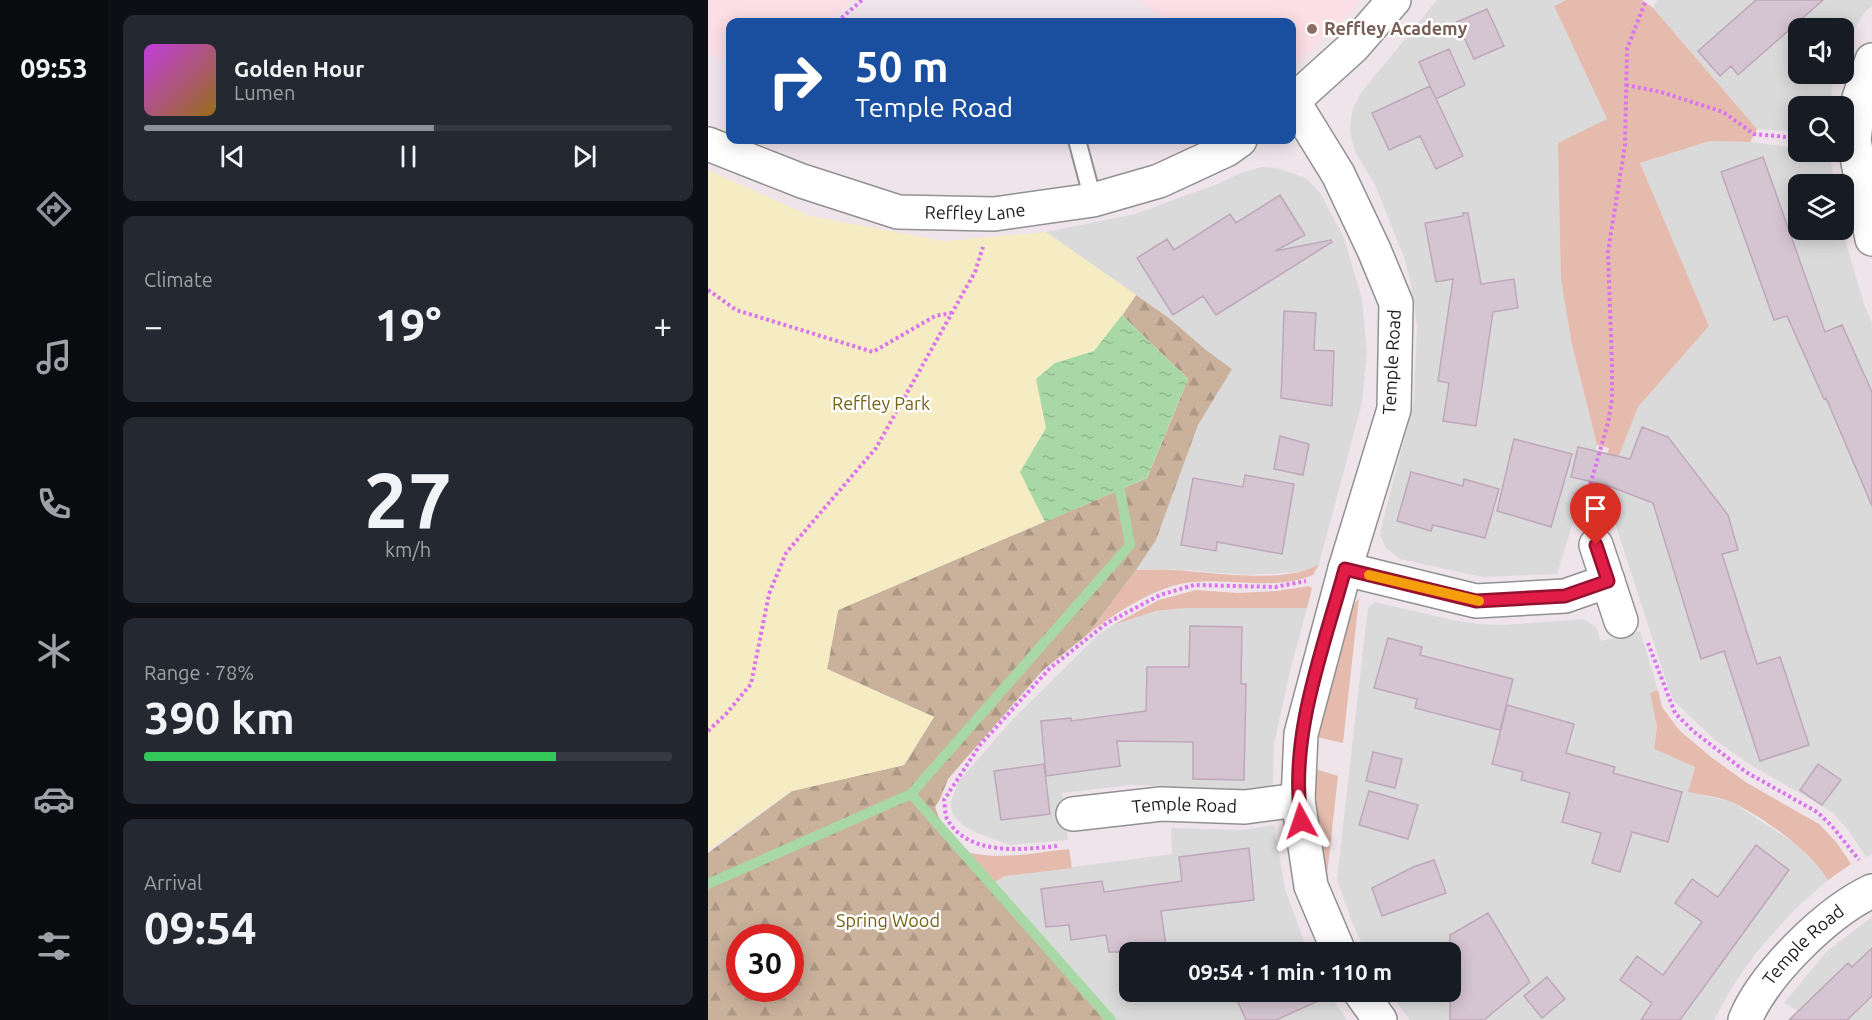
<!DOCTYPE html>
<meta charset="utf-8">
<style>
body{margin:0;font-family:Ubuntu,sans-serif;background:#242831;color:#f1f3f6;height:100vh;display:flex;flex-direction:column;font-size:22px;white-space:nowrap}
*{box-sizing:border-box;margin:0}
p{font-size:20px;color:#9ea1a6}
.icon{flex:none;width:33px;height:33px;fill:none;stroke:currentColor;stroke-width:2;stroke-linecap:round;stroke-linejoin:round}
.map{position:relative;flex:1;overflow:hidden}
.drawer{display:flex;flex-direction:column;gap:15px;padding:15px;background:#0d0f14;width:600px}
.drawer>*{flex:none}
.top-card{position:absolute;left:18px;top:18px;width:570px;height:126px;border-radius:12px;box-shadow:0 3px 15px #0003;background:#1a4fa0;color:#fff;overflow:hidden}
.buttons{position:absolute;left:1080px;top:18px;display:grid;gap:12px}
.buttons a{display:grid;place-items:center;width:66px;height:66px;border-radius:12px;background:#171b24;box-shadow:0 3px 15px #0003;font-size:30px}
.speed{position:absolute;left:18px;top:924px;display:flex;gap:12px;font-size:30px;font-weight:700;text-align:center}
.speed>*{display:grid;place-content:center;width:78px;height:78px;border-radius:50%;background:#171b24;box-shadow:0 3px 15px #0003;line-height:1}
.speed .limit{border:9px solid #d22;background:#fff;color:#111}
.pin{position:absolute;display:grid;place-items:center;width:51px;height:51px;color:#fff;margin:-62px -26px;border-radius:50% 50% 50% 0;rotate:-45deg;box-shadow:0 0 6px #0007}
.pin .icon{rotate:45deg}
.me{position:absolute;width:66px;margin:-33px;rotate:355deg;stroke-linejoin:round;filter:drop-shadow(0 0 4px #0008)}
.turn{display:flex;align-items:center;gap:21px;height:126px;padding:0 30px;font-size:27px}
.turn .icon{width:78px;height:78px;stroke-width:2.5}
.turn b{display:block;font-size:42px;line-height:51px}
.big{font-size:45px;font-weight:600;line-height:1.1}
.drawer .widget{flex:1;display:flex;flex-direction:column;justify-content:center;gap:9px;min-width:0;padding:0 21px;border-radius:12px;background:#242831}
.drawer .dial{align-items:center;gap:0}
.dial b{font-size:78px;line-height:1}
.song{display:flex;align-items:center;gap:18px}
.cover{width:72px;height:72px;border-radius:9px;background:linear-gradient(135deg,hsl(290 70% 55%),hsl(40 70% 35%))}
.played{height:6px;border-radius:3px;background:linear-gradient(90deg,#8c9099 55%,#363941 55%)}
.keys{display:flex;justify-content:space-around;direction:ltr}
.heat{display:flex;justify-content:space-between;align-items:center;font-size:33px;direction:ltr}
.charge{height:9px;border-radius:4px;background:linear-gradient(90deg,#34c759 78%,#363941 0)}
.trip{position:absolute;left:411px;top:942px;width:342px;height:60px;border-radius:12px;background:#171b24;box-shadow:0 3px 15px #0003;font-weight:600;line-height:60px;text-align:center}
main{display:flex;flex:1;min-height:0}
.tabs{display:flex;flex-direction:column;width:108px;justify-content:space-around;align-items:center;background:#090b0e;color:#9ea1a6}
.tabs .icon{width:42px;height:42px}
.tabs .current{color:#8c9099}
.tabs b{font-size:27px;color:#f1f3f6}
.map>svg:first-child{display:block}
.residential{fill:#dbdadb}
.education{fill:#fcdee6}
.grass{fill:#e4bbad}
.forest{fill:url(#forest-firs);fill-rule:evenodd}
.park{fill:#f5ecc4}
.water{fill:url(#water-ripples)}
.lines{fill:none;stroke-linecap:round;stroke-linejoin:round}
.stream{stroke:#a9d8a7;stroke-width:10}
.building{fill:#d4c5d1;stroke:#bea7ba;stroke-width:1.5}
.service-casing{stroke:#919191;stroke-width:20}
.minor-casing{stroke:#919191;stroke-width:36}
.path{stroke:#dc74ef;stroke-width:4;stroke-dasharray:3 3;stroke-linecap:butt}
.service{stroke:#fff;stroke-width:16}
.minor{stroke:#fff;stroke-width:33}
.route-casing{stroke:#92132f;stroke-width:15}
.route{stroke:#e11d48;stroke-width:10}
.slow{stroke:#f59e0b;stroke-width:10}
.education-dot{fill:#8d6e63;stroke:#fff;stroke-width:2}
.labels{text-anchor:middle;stroke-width:5;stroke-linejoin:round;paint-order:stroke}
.education-label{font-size:18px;font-weight:bold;fill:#785e54;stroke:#fff;text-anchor:start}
.street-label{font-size:18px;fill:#1d1d1d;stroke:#fff}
.park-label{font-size:18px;fill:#736314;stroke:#fff}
</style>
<main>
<nav class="tabs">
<b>09:53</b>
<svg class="icon current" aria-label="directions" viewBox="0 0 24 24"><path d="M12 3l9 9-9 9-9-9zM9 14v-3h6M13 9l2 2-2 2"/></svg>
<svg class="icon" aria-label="music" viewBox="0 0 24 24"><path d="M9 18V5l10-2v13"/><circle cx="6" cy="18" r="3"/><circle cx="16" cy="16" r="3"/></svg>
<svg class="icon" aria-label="phone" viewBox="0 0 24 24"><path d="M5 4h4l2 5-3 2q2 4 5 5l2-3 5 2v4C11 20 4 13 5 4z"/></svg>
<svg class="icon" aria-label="climate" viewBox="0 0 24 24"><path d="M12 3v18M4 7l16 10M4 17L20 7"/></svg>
<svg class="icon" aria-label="car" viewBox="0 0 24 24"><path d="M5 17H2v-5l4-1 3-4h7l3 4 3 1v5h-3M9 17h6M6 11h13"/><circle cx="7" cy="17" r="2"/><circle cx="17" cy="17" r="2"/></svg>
<svg class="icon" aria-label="filters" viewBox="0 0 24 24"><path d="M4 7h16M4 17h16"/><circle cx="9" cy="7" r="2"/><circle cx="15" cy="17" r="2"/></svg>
</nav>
<section class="drawer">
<div class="widget">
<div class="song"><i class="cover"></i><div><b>Golden Hour</b><p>Lumen</p></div></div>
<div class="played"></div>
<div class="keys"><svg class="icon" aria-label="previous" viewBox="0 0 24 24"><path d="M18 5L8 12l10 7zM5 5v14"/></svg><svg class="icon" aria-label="pause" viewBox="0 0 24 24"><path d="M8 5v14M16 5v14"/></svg><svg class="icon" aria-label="next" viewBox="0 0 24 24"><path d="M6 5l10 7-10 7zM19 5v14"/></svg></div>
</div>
<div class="widget"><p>Climate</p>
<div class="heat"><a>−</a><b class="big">19°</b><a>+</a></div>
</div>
<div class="widget dial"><b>27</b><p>km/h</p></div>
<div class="widget"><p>Range · 78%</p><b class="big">390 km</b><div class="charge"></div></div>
<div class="widget"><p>Arrival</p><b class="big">09:54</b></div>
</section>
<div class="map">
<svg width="1164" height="1020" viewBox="0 0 1164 1020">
<defs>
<pattern id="forest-firs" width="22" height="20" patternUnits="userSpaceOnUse" patternTransform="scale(1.5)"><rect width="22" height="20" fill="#cab19c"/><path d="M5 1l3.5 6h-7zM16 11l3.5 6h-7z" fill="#ad9886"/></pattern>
<pattern id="water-ripples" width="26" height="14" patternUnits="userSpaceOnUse" patternTransform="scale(1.5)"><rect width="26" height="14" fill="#a9d8a7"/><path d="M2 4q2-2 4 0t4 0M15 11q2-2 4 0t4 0" fill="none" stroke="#91b98f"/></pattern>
</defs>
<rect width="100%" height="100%" fill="#eee4ea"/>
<path class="residential" d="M729,0h129l-12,6 53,113 -35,226 25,100 -40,129 -75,3 -46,-10 -36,-8 -14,-11 -6,-12 1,-8 33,-126 3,-77 -7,-45 -6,-23 -28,-70 -20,-34 -5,-15 -1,-12 3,-18 7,-14z
M949,0h215v6l-7,6 -21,34v-18h-46v46h37l-3,10 -1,22h-33v26l-41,-3 -104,-121z
M1002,141l40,1 48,6v4l32,1 4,31h-36v46h44l22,74 8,19v531l-6,3 -18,-27 -16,-18 -83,-48 -34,-24 -41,-39 -6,-14 -53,-164 -7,2 -1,-39 31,-79 71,-81 -69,-163z
M554,167l15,1 29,10 14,15 24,45 18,61 5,53 -5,51 -43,161 -9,5 -14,3 -48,3 -78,-6 -34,1 20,-30 42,-115 34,-56 -26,-19 -37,-32 -123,-86 89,-18 85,-31 21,-10z
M666,602l83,19 23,3 23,1 80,-6 13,8 5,14 39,-10 18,59 -8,3 7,34 -3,22 41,18 -7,25 44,10 65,43 25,25 6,10 -34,30 -38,43 -22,31 -20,36h-304l-21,-28h61v-40h-84l-13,-27 -16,-46 30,-264 1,-6z
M477,608h122l-17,63 -16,73 -1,41 -26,4 -114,-4 -71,8 6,47 -59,5 -32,-12 -13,-7 -7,-6 -5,-8 -1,-7 1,-7 7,-17 54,-62 86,-85 14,-9 43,-14z
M566,825l11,64 23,63h-178v40h198l19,28h-243l-114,-135 15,-9 167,-22 -1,-26 74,2z
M1164,917v103h-56l-32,-17 43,-52z"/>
<path class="education" d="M0,0h144l-24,22h-98v43l-22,-12z
M432,0h220l-13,16 -55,51v-45h-123z"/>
<path class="grass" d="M858,0h76l11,8 104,121 -7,13 -40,-1 -70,22 69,163 -71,81 -31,79 1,39 -22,6 23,-83 -12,-3 -25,-100 -11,-66 -3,-136 49,-24 -53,-113z
M611,564l-6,11c-38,16 -81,3 -120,7 -36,3 -78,31 -106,53l49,-65c12,0 24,-1 37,0 37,2 114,15 146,-6z
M601,586l3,2 -5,20h-122l-29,3 -43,14 46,-25 37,-10 41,3 40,-2z
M651,598l-16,145 -26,-6 32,-126z
M950,690l4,17 17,23 32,27 36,26 72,41 18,19 14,21 -23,16c-17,-29 -64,-62 -94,-77 -13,-6 -32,-8 -46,-11l7,-25 -41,-18 3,-22 -7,-34z
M607,769l23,7 -11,99c-8,-35 -15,-71 -12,-106z
M249,849c34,13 76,4 112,0l3,19 -67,8 -15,9z"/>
<path class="forest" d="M428,295l33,23 37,32 26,19 -34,56 -42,115 -20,30 -49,65 -44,35 -95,109 -8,20 -5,8c12,35 38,58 62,85 35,43 71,85 107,128h-396v-167l84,-62 112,-26 30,-48 -107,-48 11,-59 309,-132 41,-99 -66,-64zM32,938h50v50h-50z"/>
<path class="park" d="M0,170l102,46 133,25 103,-9 90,63 -14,21 66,63 -41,99 -309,132 -11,59 107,48 -30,48 -112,26 -84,59z"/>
<path class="water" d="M414,315l66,64 -41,99 -102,44 -25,-50 26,-44 -10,-49 19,-16 39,-12z"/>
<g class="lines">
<path class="stream" d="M203,794l200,226
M0,884l203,-90 219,-249 -10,-55"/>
</g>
<path class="building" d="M1048,0h67l-85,75 -7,-9 -11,10 -22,-25z
M779,9l17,37 -30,13 -17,-37z
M741,49l16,36 -29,14 -17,-37z
M722,86l33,70 -27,13 -16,-33 -31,14 -17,-37z
M1055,157l62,175 17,-7 30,67v114l-46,-108 -2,1 -37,-83 -13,4 -53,-148z
M572,195l25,40 -30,16 56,-11 1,2 -116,73 -13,-19 -30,19 -36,-57 30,-19 7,11 56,-36 6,9z
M755,213h5l13,71 33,-5 4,29 -25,4 -17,114 -33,-5 6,-38 -11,-2 15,-102 -17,3 -11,-59 38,-7z
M576,311l32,2 -2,37 20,1 -2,55 -51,-8z
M934,427l26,10 60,78 10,35 -16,4 35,110 23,-7 29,88 -49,16 -36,-110 -23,8 -48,-156 -47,-18 -35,-8 7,-30 52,12z
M572,436l29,8 -6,31 -29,-6z
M806,439l58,15 -21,73 -54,-16z
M703,472l52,14 1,-7 35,10 -14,49 -52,-13 -2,6 -34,-10z
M537,475l49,9 -12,70 -65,-12 -1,9 -35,-6 12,-67 50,9z
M482,626l52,1 -1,57h5l-2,96 -51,-1v-37l-76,-1 3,25 -74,10 -5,-55 30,-3v3l75,-10 1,-44h42z
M680,638l34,9 -2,8 93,24 -13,51 -85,-22 2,-9 -43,-11z
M799,705l67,19 -8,29 49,14 -2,6 69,19 -14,50 -36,-10 -12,40 -28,-9 9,-30 -39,-11 8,-29 -49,-13 2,-8 -31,-8z
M665,752l29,7 -7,29 -29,-7z
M336,764l6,50 -49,6 -7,-49z
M1110,764l23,16 -19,25 -22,-15z
M661,791l49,14 -10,34 -49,-14z
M1048,845l33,25 -109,150h-39l11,-17 -32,-23 17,-24 26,19 39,-53 -27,-19 17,-24 26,18z
M541,848l5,52 -93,11 6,41h-58l-3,-17 -35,5 -2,-15 -23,2 -5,-38 61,-8 2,11 78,-11 -3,-24z
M726,860l12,33 -64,23 -10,-28 41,-21z
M780,913l42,69 -46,38h-34v-85z
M1164,948v48l-25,24h-58l59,-57 4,4z
M839,977l18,22 -23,19 -18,-22z
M546,992h84l-62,28h-30l-9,-20z"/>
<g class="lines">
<g class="service-casing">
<path id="service" d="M369,140l16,60"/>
</g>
<g class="minor-casing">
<g id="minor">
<path d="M1164,60l-13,38 -5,42 18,99"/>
<path d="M585,101l45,73 36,76 22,53 -2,106 -49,160 -44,165 -3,66 13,86 28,66"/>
<path d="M584,102l61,-55 41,-47"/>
<path id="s1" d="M0,144l94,37 96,31 96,2 99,-14 66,-19 67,-31 14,-10"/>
<path d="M888,545l25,76"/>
<path d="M637,569l131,32 89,-5 43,-15"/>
<path id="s2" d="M365,814l88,-10 84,3 53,-7"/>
<path d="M652,992l20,28"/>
<path id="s3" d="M1037,1020c19,-46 82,-108 127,-129"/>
</g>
</g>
<path class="path" d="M129,22l25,-22
M918,85l35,7 62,20 31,22 44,4
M0,290l28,20 137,42 62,-36 16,-3
M874,513l26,-90 4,-24v-35l-4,-112 17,-107 2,-96 19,-49
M940,643l27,70 18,18 53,41 71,40 15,14 27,34
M0,731l18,-17 25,-30 18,-90 17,-41 90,-105 99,-176 8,-25
M349,846c-36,4 -89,10 -110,-27 -2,-5 -2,-13 -3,-19l36,-55 69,-76 58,-46 53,-28 34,-10 81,2 31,-6"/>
<use href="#service" class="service"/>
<use href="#minor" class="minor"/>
</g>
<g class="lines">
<g class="route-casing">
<path id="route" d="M593,821c-12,-86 22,-171 44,-252l131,32 89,-5 43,-15 -12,-36"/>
</g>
<use href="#route" class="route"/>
<path class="slow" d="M661,575l110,26"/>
</g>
<circle class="education-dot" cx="604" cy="29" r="6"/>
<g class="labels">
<g class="education-label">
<text x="616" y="35">Reffley Academy</text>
</g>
<g class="street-label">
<text dy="6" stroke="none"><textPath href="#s1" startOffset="279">Reffley Lane</textPath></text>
<text transform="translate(684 362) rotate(-87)" y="6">Temple Road</text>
<text dy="6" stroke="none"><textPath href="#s2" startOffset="112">Temple Road</textPath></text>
<text dy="6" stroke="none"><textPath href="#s3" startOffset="96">Temple Road</textPath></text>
</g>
<g class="park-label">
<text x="173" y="410">Reffley Park</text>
<text x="180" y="927">Spring Wood</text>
</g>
</g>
</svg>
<div class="buttons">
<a><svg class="icon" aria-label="sound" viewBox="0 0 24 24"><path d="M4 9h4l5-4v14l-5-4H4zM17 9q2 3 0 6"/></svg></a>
<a><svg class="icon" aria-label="search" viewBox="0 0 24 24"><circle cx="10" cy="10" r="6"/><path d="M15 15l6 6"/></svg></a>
<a><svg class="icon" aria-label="layers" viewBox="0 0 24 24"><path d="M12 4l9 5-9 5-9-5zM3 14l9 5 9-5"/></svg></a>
</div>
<div class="speed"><div class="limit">30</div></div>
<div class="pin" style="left:888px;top:545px;background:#d93025"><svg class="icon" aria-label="arrive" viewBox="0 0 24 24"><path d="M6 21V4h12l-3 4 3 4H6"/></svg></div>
<svg class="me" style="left:593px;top:821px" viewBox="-20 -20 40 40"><path d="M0-17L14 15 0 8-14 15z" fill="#e11d48" stroke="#fff" stroke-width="4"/></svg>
<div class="trip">09:54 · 1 min · 110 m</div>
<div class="top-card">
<div class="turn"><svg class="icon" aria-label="right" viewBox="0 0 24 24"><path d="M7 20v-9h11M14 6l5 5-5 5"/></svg><div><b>50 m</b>Temple Road</div></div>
</div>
</div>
</main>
